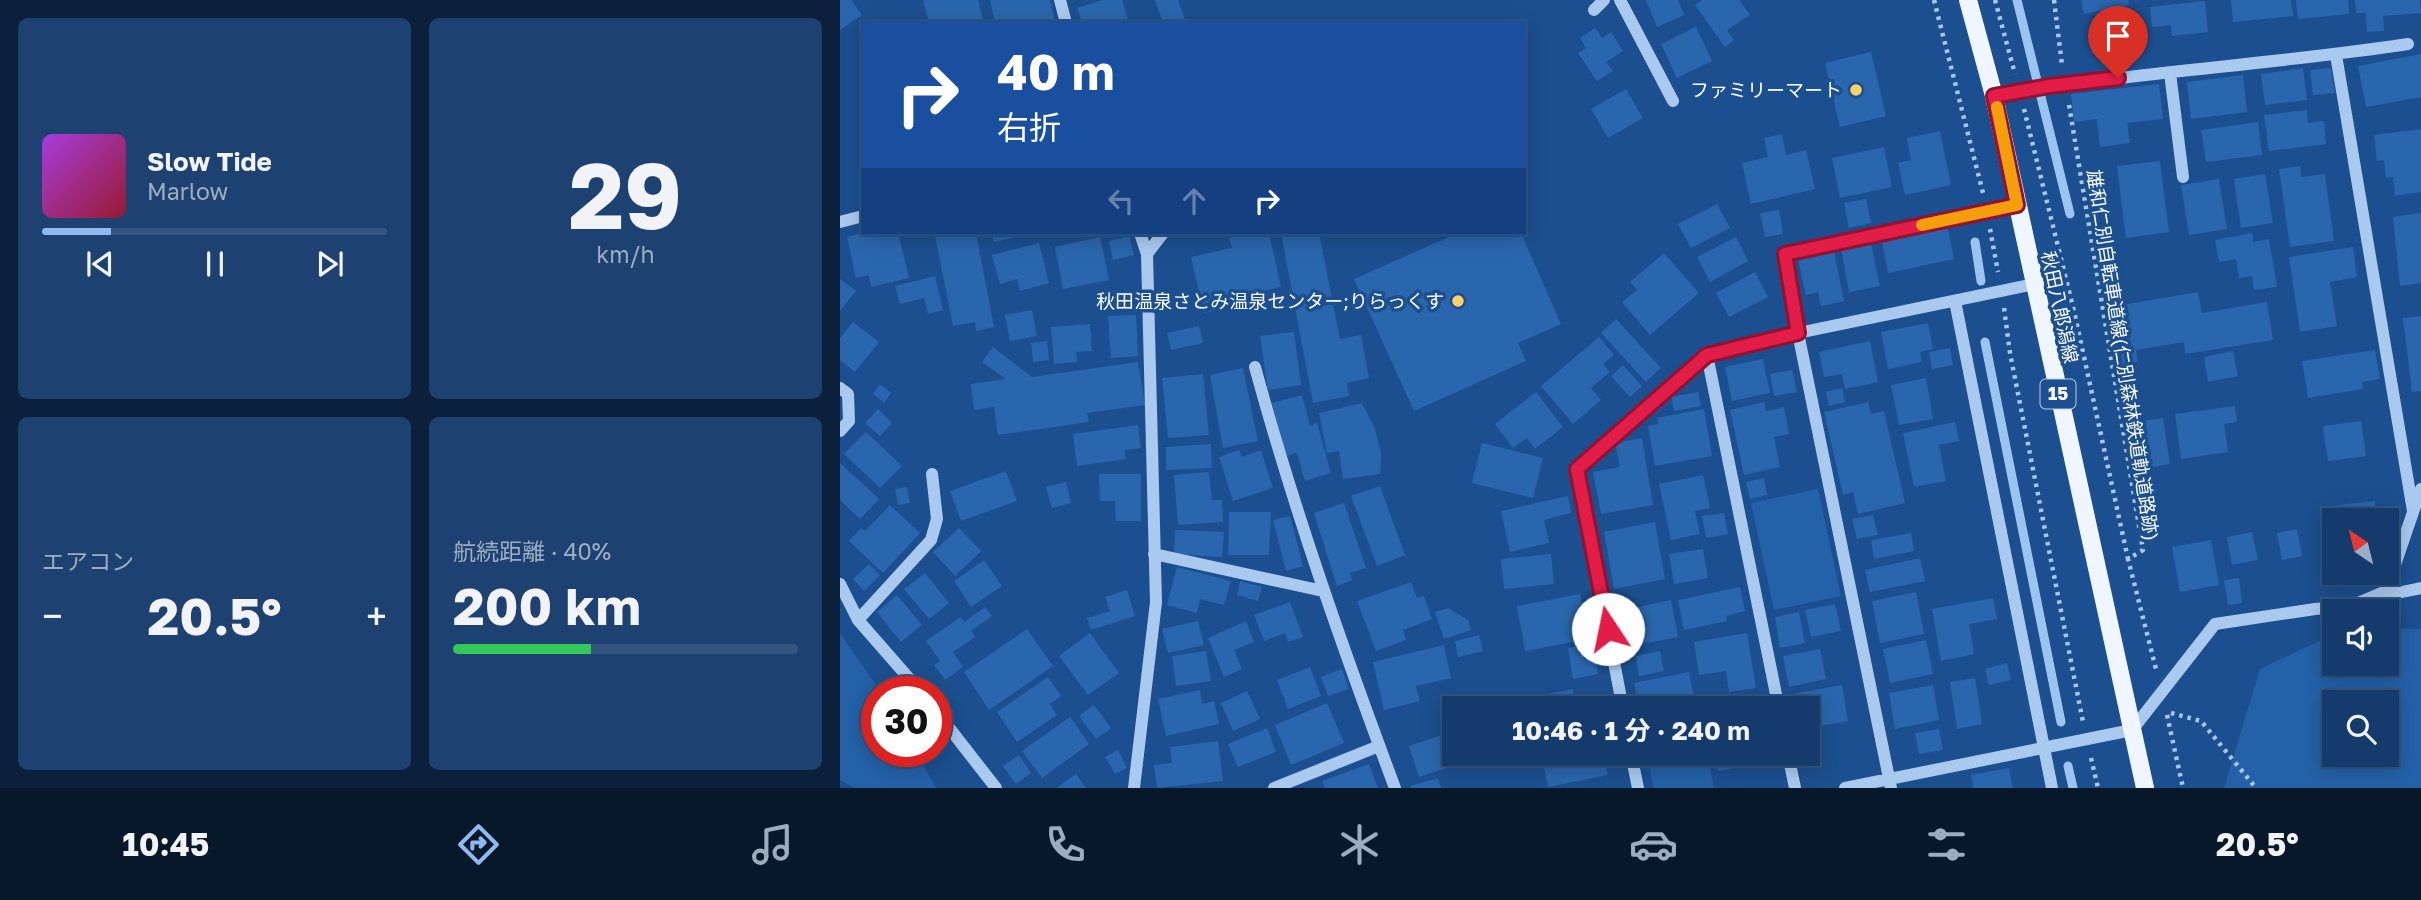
<!DOCTYPE html>
<html lang="ja">
<meta charset="utf-8">
<style>
body{margin:0;font-family:"Golos Text","Noto Sans JP",sans-serif;background:#1d4271;color:#f1f3f6;height:100vh;display:flex;flex-direction:column;font-size:26px;white-space:nowrap}
*{box-sizing:border-box;margin:0}
p{font-size:23px;color:#9dadc1}
.icon{flex:none;width:38px;height:38px;fill:none;stroke:currentColor;stroke-width:2;stroke-linecap:round;stroke-linejoin:round}
.map{position:relative;flex:1;overflow:hidden}
.side{display:flex;flex-direction:column;gap:18px;padding:18px;background:#0b203b;width:840px}
.side>*{flex:none}
.banner{position:absolute;left:21px;top:21px;width:665px;height:214px;border-radius:0px;box-shadow:0 4px 18px #0003,0 0 0 2px #33557e;background:#1a4fa0;color:#fff;overflow:hidden}
.needle{width:46px;rotate:325deg}
.fabs{position:absolute;left:1482px;top:508px;display:grid;gap:14px}
.fabs a{display:grid;place-items:center;width:77px;height:77px;border-radius:0px;background:#143b6b;box-shadow:0 4px 18px #0003,0 0 0 2px #33557e;font-size:35px}
.speed{position:absolute;left:21px;top:676px;display:flex;gap:14px;font-size:35px;font-weight:700;text-align:center}
.speed>*{display:grid;place-content:center;width:91px;height:91px;border-radius:50%;background:#143b6b;box-shadow:0 4px 18px #0003,0 0 0 2px #33557e;line-height:1}
.speed .limit{border:10px solid #d22;background:#fff;color:#111}
.pin{position:absolute;display:grid;place-items:center;width:60px;height:60px;color:#fff;margin:-72px -30px;border-radius:50% 50% 50% 0;rotate:-45deg;box-shadow:0 0 7px #0007}
.pin .icon{rotate:45deg}
.me{position:absolute;width:77px;margin:-38px;rotate:349deg;stroke-linejoin:round;filter:drop-shadow(0 0 5px #0008)}
.turn{display:flex;align-items:center;gap:24px;height:147px;padding:0 21px;font-size:32px}
.turn .icon{width:91px;height:91px;stroke-width:2.5}
.turn b{display:block;font-size:49px;line-height:60px}
.lanes{display:flex;align-items:center;height:66px;padding:0 21px;background:#0003;justify-content:center;gap:35px;direction:ltr}
.lanes .off{opacity:.35}
.big{font-size:52px;font-weight:700;line-height:1.1}
.side .tile{flex:1;display:flex;flex-direction:column;justify-content:center;gap:10px;min-width:0;padding:0 24px;border-radius:10px;background:#1d4271}
.side .dial{align-items:center;gap:0}
.dial b{font-size:91px;line-height:1}
.song{display:flex;align-items:center;gap:21px}
.cover{width:84px;height:84px;border-radius:10px;background:linear-gradient(135deg,hsl(280 70% 55%),hsl(350 70% 35%))}
.played{height:7px;border-radius:4px;background:linear-gradient(90deg,#90b9f0 20%,#33557e 20%)}
.keys{display:flex;justify-content:space-around;direction:ltr}
.heat{display:flex;justify-content:space-between;align-items:center;font-size:38px;direction:ltr}
.charge{height:10px;border-radius:5px;background:linear-gradient(90deg,#34c759 40%,#33557e 0)}
.side .tiles{flex:1;display:grid;gap:18px;grid-template-columns:repeat(2,1fr)}
.trip{position:absolute;left:602px;top:696px;width:378px;height:70px;border-radius:0px;background:#143b6b;box-shadow:0 4px 18px #0003,0 0 0 2px #33557e;font-weight:700;line-height:70px;text-align:center}
.menu{display:flex;height:112px;justify-content:space-around;align-items:center;background:#08182b;color:#9dadc1}
.menu .icon{width:49px;height:49px}
.menu .on{color:#90b9f0}
.menu b{font-size:32px;color:#f1f3f6}
main{display:flex;flex:1;min-height:0}
.map>svg:first-child{display:block}
.green{fill:#2461a8;fill-rule:evenodd}
.lines{fill:none;stroke-linecap:round;stroke-linejoin:round}
.stream{stroke:#9cc4f0;stroke-width:9}
.building{fill:#2a66ad}
.path{stroke:#a9c9ee;stroke-width:4.5;stroke-dasharray:3.5 5;stroke-linecap:butt}
.minor{stroke:#a9c9ee;stroke-width:12}
.major{stroke:#f0f6ff;stroke-width:18}
.route-casing{stroke:#92132f;stroke-width:18}
.route{stroke:#e11d48;stroke-width:12}
.slow{stroke:#f59e0b;stroke-width:12}
.poi-dot{fill:#ffd166;stroke:#1b4f8f;stroke-width:2.5}
.labels{text-anchor:middle;stroke-width:7;stroke-linejoin:round;paint-order:stroke}
.shield{fill:#1b4f8f;stroke:#bbcadd;stroke-width:2}
.shield-label{font-size:18px;font-weight:bold;fill:#fff}
.poi-label{font-size:19px;fill:#fff;stroke:#1b4f8f;text-anchor:end}
.street-label{font-size:19px;fill:#fff;stroke:#1b4f8f}
</style>
<main>
<section class="side">
<div class="tiles">
<div class="tile">
<div class="song"><i class="cover"></i><div><b>Slow Tide</b><p>Marlow</p></div></div>
<div class="played"></div>
<div class="keys"><svg class="icon" aria-label="previous" viewBox="0 0 24 24"><path d="M18 5L8 12l10 7zM5 5v14"/></svg><svg class="icon" aria-label="pause" viewBox="0 0 24 24"><path d="M8 5v14M16 5v14"/></svg><svg class="icon" aria-label="next" viewBox="0 0 24 24"><path d="M6 5l10 7-10 7zM19 5v14"/></svg></div>
</div>
<div class="tile dial"><b>29</b><p>km/h</p></div>
<div class="tile"><p>エアコン</p>
<div class="heat"><a>−</a><b class="big">20.5°</b><a>+</a></div>
</div>
<div class="tile"><p>航続距離 · 40%</p><b class="big">200 km</b><div class="charge"></div></div>
</div>
</section>
<div class="map">
<svg width="1581" height="788" viewBox="0 0 1581 788">
<rect width="100%" height="100%" fill="#1b4f8f"/>
<path class="green" d="M978,489l23,107 -67,14 -23,-107z
M1547,629h34v159h-197l36,-119 74,-35v29h53zM1494,702h53v52h-53z
M0,633l40,58h-3v60h38l21,37h-81l-15,-8z
M806,754h61l7,34h-60z"/>
<g class="lines">
<path class="stream" d="M1177,0l53,214
M1135,242l6,39
M1145,342l76,380
M1228,766l5,22"/>
</g>
<path class="building" d="M0,0h11l11,15 -22,15z
M83,0h55l6,23h-55z
M150,0h60l5,22 -60,1z
M263,0h19l7,23h-47l-5,-15z
M315,0h23l8,23h-23z
M806,0h32l6,15 -27,12z
M862,0h37l11,15 -23,15 7,10 -9,7 -30,-42z
M1241,0h47l1,5 -45,9z
M1391,0h60l2,16 -60,6z
M1456,0h52l1,14 -51,5z
M1515,0h65l1,13 -38,3 1,15 -17,1 -1,-19h-10z
M1365,1l3,31 -36,4 -1,-11 -19,2 -2,-20z
M856,27l16,34 -35,17 -16,-34z
M755,28l7,10 9,-6 12,19 -17,11 7,9 -16,10 -19,-28 8,-5 -6,-10z
M1031,52l15,64 -46,11 -15,-64z
M1581,54v43l-55,10 -8,-41z
M1463,68l4,32 -42,5 -4,-31z
M1491,68l4,25 -22,2 -3,-25z
M1403,75l4,37 -56,7 -4,-37z
M1319,84l4,35 -36,4 3,20 -30,4 -3,-28 -23,3 -3,-28z
M786,89l17,29 -35,20 -17,-29z
M1467,110l1,13 16,-2 2,23 -57,7 -5,-36z
M1418,122l4,33 -56,7 -5,-32z
M1581,129v63l-26,4 -2,-19 -7,1 -2,-18 -7,1 -3,-26z
M1100,131l11,54 -46,10 -7,-32 13,-3 -4,-22z
M942,134l4,21 20,-5 9,39 -64,15 -9,-41 26,-6 -4,-19z
M1044,147l8,40 -52,11 -8,-40z
M1320,161l9,71 -43,6 -9,-72z
M1460,166l1,11 24,-3 9,67 -44,6 -11,-78z
M1425,174l8,49 -32,5 -7,-49z
M1379,179l8,50 -38,6 -8,-50z
M1026,199l5,24 -22,5 -5,-25z
M877,204l13,24 -39,20 -13,-24z
M939,210l4,24 -18,3 -5,-24z
M1581,213v70l-21,3 -7,-69z
M1108,228l6,31 -66,14 -6,-31z
M23,233h35l11,45 -38,9 -2,-12 -13,3 -9,-41z
M109,233h27l18,94 -18,4 -1,-9 -22,4 -18,-90z
M152,233h37v1l-35,8z
M414,233h15l12,54 -27,6 2,8 -52,12 -13,-56 41,-9 -3,-10z
M441,233h38l21,106 21,-4 8,43 -22,5 2,13 -36,7z
M618,233h63l40,91 -43,19 8,18 -112,50 -60,-132z
M1412,233l1,9 16,-3 8,48 -23,3 -2,-14 -13,2 -3,-19 -17,3 -4,-22z
M289,236l5,19 -21,5 -4,-19z
M260,237l9,43 -46,9 -8,-42z
M896,237l12,24 -38,21 -13,-25z
M199,243l10,40 -29,8 -3,-12 -17,5 -8,-29z
M1031,243l9,43 -31,6 -8,-44z
M1513,247l4,30 -27,5 7,44 -37,6 -11,-75z
M994,251l10,50 -23,5 -3,-14 -12,3 -8,-36z
M824,253l35,40 -49,42 -28,-33 15,-12 -7,-8z
M915,272l13,25 -39,20 -13,-24z
M95,276l8,34 -15,4 -4,-16 -24,6 -5,-18z
M0,279l16,12 -16,20z
M1358,292l4,21 65,-11 6,38 -88,14 -1,-12 -48,8 2,12 -15,3 -6,-35 9,-2 -4,-23z
M192,310l5,26 -27,5 -5,-26z
M296,315l2,41 -27,2 -3,-42z
M1581,316v75l-9,1 -9,-74z
M776,319l45,49 -15,14 -45,-49z
M13,322l26,20 -24,30 -15,-12v-22z
M1088,323l5,26 -13,3 2,10 -34,7 -7,-37z
M250,324l2,27 -16,1 1,10 -23,2 -3,-37z
M359,326l4,17 -32,7 -4,-17z
M454,332l7,53 -33,5 -8,-54z
M759,337l15,18 -11,9 7,8 -19,16 10,12 -28,24 -32,-38z
M207,341l2,19 -16,2 -2,-19z
M1030,341l8,41 -33,7 -3,-15 -18,3 -5,-25z
M153,347l39,30 106,-15 7,43 -58,8 2,9 -91,13 -4,-28 -20,3 -3,-26 35,-5 -24,-17z
M1110,348l3,17 -21,4 -3,-17z
M1535,350l5,29 -18,3 1,7 -55,9 -6,-37z
M1393,351l5,25 -30,6 -4,-25z
M923,359l7,34 -38,8 -7,-34z
M783,365l19,21 -12,11 -19,-21z
M403,368l15,73 -35,7 -13,-73z
M952,370l5,22 -23,4 -4,-22z
M363,374l6,61 -41,3 -6,-60z
M1086,378l7,41 -34,6 -8,-40z
M40,384l11,9 -7,10 -11,-9z
M1002,388l3,14 -16,4 -3,-14z
M696,392l27,35 -28,22 -8,-11 -14,10 -18,-24z
M858,392l3,14 -27,5 -3,-14z
M462,395l8,31 7,-3 14,50 -26,8 -8,-28 -11,3 -14,-53z
M924,402l2,9 18,-4 5,27 -15,3 6,30 -36,8 -14,-65z
M1028,402l3,12 13,-3 21,92 -47,11 -5,-22 -10,3 -19,-83z
M522,403l13,26 6,25 -1,20 -37,5 -4,-28 -12,2 -8,-40z
M1395,406l2,16 -13,2 4,28 -47,7 -6,-45z
M38,409l14,14 -12,13 -15,-13z
M864,409l8,47 -57,10 -7,-40 11,-2 -2,-6z
M1323,418l7,46 -26,5 -8,-47z
M1521,421l5,35 -38,5 -5,-35z
M1115,422l4,19 -20,4 7,36 -32,6 -11,-54z
M298,425l3,23 -17,2 2,9 -49,7 -4,-32z
M26,432l36,34 -22,22 -36,-34z
M802,438l11,67 -52,9 -8,-42 27,-5 -5,-24z
M642,443l61,15 -10,40 -61,-15z
M371,444l1,24 -46,2v-23z
M399,450l3,7 19,-7 12,38 -40,13 -14,-44z
M0,463l39,36 -19,20 -20,-19z
M166,471l11,30 -56,20 -11,-30z
M369,472l3,28h10l1,22 -45,3 -4,-50z
M259,474h42v47h-25l-1,-20h-15z
M863,475l7,33 -15,3 5,23 -29,6 -12,-56z
M924,478l3,17 -17,4 -4,-17z
M226,482l5,21 -19,5 -6,-21z
M540,486l25,69 -28,11 -26,-70z
M67,487l3,16 -12,2 -3,-16z
M728,496l3,17 -27,7 5,23 -39,9 -9,-41z
M1535,501l2,19h-43v15l-2,1 -3,-30z
M504,503l22,65 -16,5 2,7 -15,6 -23,-73z
M50,505l30,28 -37,40 -34,-32 12,-13 4,3z
M389,512h42l-2,43h-41z
M884,513l4,21 -22,4 -4,-22z
M1033,515l5,20 -21,4 -5,-20z
M450,516l13,50 -17,5 -13,-51z
M815,522l10,57 -51,10 -10,-57z
M119,528l22,23 -26,25 -22,-24z
M1457,529l5,27 -20,4 -5,-27z
M335,530l49,2 -2,25 -48,-3z
M1412,532l6,28 -26,5 -5,-28z
M1071,533l3,18 -40,8 -3,-19z
M1371,540l8,45 -39,7 -8,-45z
M863,549l5,29 -34,6 -5,-30z
M711,554l3,30 -50,5 -3,-30z
M1080,558l5,23 -55,11 -5,-22z
M144,560l18,26 -31,21 -17,-26z
M29,564l11,11 -16,16 -11,-12z
M337,567l54,14 -7,24 -24,-6 -3,14 -30,-8z
M85,573l24,30 -20,16 -25,-30z
M1399,578l3,25 -14,2 -4,-25z
M400,581l22,6 -4,14 -21,-6z
M571,582l6,16 7,-2 8,23 -29,11 3,10 -30,11 -19,-50z
M900,587l5,24 -19,5 1,5 -43,9 -6,-30z
M287,590l8,26 -44,14 -4,-12 23,-7 -5,-14z
M1076,592l8,42 -44,9 -8,-42z
M740,594l9,45 -64,12 -8,-45z
M57,595l25,30 -21,17 -24,-30z
M1153,598l4,21 -28,5 5,30 -33,7 -9,-52z
M831,600l7,37 -47,9 -7,-36z
M450,602l13,35 -15,5 -3,-9 -21,8 -10,-26z
M995,604l6,27 -30,6 -6,-27z
M145,607l7,9 -21,15 4,6 -22,15 10,15 -18,13 -11,-15 6,-4 -14,-20 35,-24 3,5z
M608,608l20,12 3,10 -27,9 -9,-27z
M959,612l6,31 -25,5 -5,-31z
M358,621l6,24 -36,8 -6,-24z
M406,621l8,21 -20,8 8,19 -18,8 -16,-39z
M187,629l26,37 -64,44 -25,-38z
M250,633l29,40 -31,22 -29,-39z
M907,633l9,55 -27,4 -3,-21 -27,4 -5,-33z
M639,635l4,16 -25,6 -3,-16z
M1086,640l7,34 -43,9 -7,-34z
M753,644l5,30 -25,5 -5,-31z
M604,645l7,33 -35,8 4,15 -36,9 -11,-48z
M980,649l6,30 -37,8 -6,-31z
M366,651l5,30 -35,5 -4,-30z
M820,651l4,20 -25,5 -3,-20z
M1167,663l4,17 -22,5 -4,-16z
M470,667l11,29 -33,13 -11,-29z
M502,669l7,20 -21,7 -7,-19z
M849,672l7,35 -57,2 -5,-26z
M208,677l13,19 -11,8 7,11 -40,27 -20,-30z
M1135,678l7,46 -25,5 -7,-47z
M1002,685l6,36 -40,7v-19h-14l-2,-15z
M1093,685l6,35 -44,9 -6,-36z
M733,689l4,20h-39l-2,-13z
M360,690l2,14 12,-3 5,23 -53,12 -8,-37z
M407,691l13,28 -27,12 -12,-28z
M916,694l2,15h-51l-1,-6z
M487,703l17,40 -53,22 -16,-40z
M254,705l17,23 -15,11 -17,-23z
M230,717l19,27 -47,34 -20,-27z
M427,728l9,24 -38,15 -10,-23z
M1099,729l4,21 -24,4 -4,-21z
M614,731v23l32,1 -67,22 -10,-31z
M976,737l4,22 -17,4 -1,-9h6v-16z
M378,741l5,40 -66,7 -3,-23 18,-2 -2,-16z
M278,750l9,18 -12,6 -10,-17z
M723,754h41l4,21 -60,12 -6,-29z
M875,754h32l2,11 -31,6z
M179,755l12,18 -15,11 -13,-18z
M529,764l9,24h-53l-3,-7z
M1169,768l4,20h-40l-2,-13z
M236,774l10,14h-30z
M598,778l3,10h-30l-1,-2z"/>
<g class="lines">
<path class="path" d="M1094,0l49,193
M1155,0l20,74
M1214,0l8,65
M1229,105l74,445 -15,9 28,110
M1184,109l50,202 54,248
M1150,229l8,43
M1164,308l6,45 73,369
M1331,713l30,8 55,67
M1327,715l16,73
M1251,758l7,30"/>
<path class="minor" d="M220,0l6,23
M780,0l53,101
M754,10l10,-10
M1496,55l77,456
M1330,73l13,104
M1154,96c137,-24 276,-31 414,-52
M0,222l23,-6
M307,254l16,-21
M1115,301l97,487
M867,355l72,354
M415,367c39,143 88,282 140,421
M0,388l8,6 1,27 -9,10
M314,554l169,37
M0,584l18,36 62,71
M1546,591l35,-102
M18,620l73,-80 6,-21 -5,-45
M783,709l-46,-240 130,-114 91,-22 236,-49
M96,711l60,77
M791,754l7,34
M948,754l7,34
M294,788l22,-186 -9,-348 -7,-21
M434,788l105,-42
M1005,788l287,-58 83,-106 100,-15 36,-3 35,-15 11,2 24,-5
M1051,788l-93,-455 -13,-79 232,-49"/>
<path class="major" d="M1128,0l26,96 151,692"/>
</g>
<g class="lines">
<g class="route-casing">
<path id="route" d="M768,629l-31,-160 130,-114 91,-22 -13,-79 232,-49 -23,-109 55,-10 69,-8"/>
</g>
<use href="#route" class="route"/>
<path class="slow" d="M1082,225l95,-20 -20,-98"/>
</g>
<g class="poi-dot">
<circle cx="1016" cy="90" r="7"/>
<circle cx="618" cy="301" r="7"/>
</g>
<g class="labels">
<rect class="shield" x="1200.5" y="379.5" width="35" height="29" rx="5"/>
<g class="shield-label">
<text x="1218" y="400">15</text>
</g>
<g class="poi-label">
<text x="1002" y="97">ファミリーマート</text>
<text x="604" y="308">秋田温泉さとみ温泉センター;りらっくす</text>
</g>
<g class="street-label">
<text transform="translate(1220 307) rotate(78)" y="7">秋田八郎潟線</text>
<text transform="translate(1283 355) rotate(81)" y="7">雄和仁別自転車道線(仁別森林鉄道軌道路跡)</text>
</g>
</g>
</svg>
<div class="fabs">
<a><svg class="needle" viewBox="-14 -14 28 28"><path d="M0-13l5 13h-10z" fill="#e53935"/><path d="M0 13l5-13h-10z" fill="#9dadc1"/></svg></a>
<a><svg class="icon" aria-label="sound" viewBox="0 0 24 24"><path d="M4 9h4l5-4v14l-5-4H4zM17 9q2 3 0 6"/></svg></a>
<a><svg class="icon" aria-label="search" viewBox="0 0 24 24"><circle cx="10" cy="10" r="6"/><path d="M15 15l6 6"/></svg></a>
</div>
<div class="speed"><div class="limit">30</div></div>
<div class="pin" style="left:1278px;top:78px;background:#d93025"><svg class="icon" aria-label="arrive" viewBox="0 0 24 24"><path d="M6 21V4h12l-3 4 3 4H6"/></svg></div>
<svg class="me" style="left:768px;top:629px" viewBox="-20 -20 40 40"><circle r="19" fill="#fff"/><path d="M0-13L10 11 0 6-10 11z" fill="#e11d48"/></svg>
<div class="trip">10:46 · 1 分 · 240 m</div>
<div class="banner">
<div class="turn"><svg class="icon" aria-label="right" viewBox="0 0 24 24"><path d="M7 20v-9h11M14 6l5 5-5 5"/></svg><div><b>40 m</b>右折</div></div>
<div class="lanes"><svg class="icon off" aria-label="left" viewBox="0 0 24 24"><path d="M17 20v-9H6M10 6l-5 5 5 5"/></svg><svg class="icon off" aria-label="ahead" viewBox="0 0 24 24"><path d="M12 20V5M6 11l6-6 6 6"/></svg><svg class="icon" aria-label="right" viewBox="0 0 24 24"><path d="M7 20v-9h11M14 6l5 5-5 5"/></svg></div>
</div>
</div>
</main>
<nav class="menu">
<b>10:45</b>
<svg class="icon on" aria-label="directions" viewBox="0 0 24 24"><path d="M12 3l9 9-9 9-9-9zM9 14v-3h6M13 9l2 2-2 2"/></svg>
<svg class="icon" aria-label="music" viewBox="0 0 24 24"><path d="M9 18V5l10-2v13"/><circle cx="6" cy="18" r="3"/><circle cx="16" cy="16" r="3"/></svg>
<svg class="icon" aria-label="phone" viewBox="0 0 24 24"><path d="M5 4h4l2 5-3 2q2 4 5 5l2-3 5 2v4C11 20 4 13 5 4z"/></svg>
<svg class="icon" aria-label="climate" viewBox="0 0 24 24"><path d="M12 3v18M4 7l16 10M4 17L20 7"/></svg>
<svg class="icon" aria-label="car" viewBox="0 0 24 24"><path d="M5 17H2v-5l4-1 3-4h7l3 4 3 1v5h-3M9 17h6M6 11h13"/><circle cx="7" cy="17" r="2"/><circle cx="17" cy="17" r="2"/></svg>
<svg class="icon" aria-label="filters" viewBox="0 0 24 24"><path d="M4 7h16M4 17h16"/><circle cx="9" cy="7" r="2"/><circle cx="15" cy="17" r="2"/></svg>
<b>20.5°</b>
</nav>
